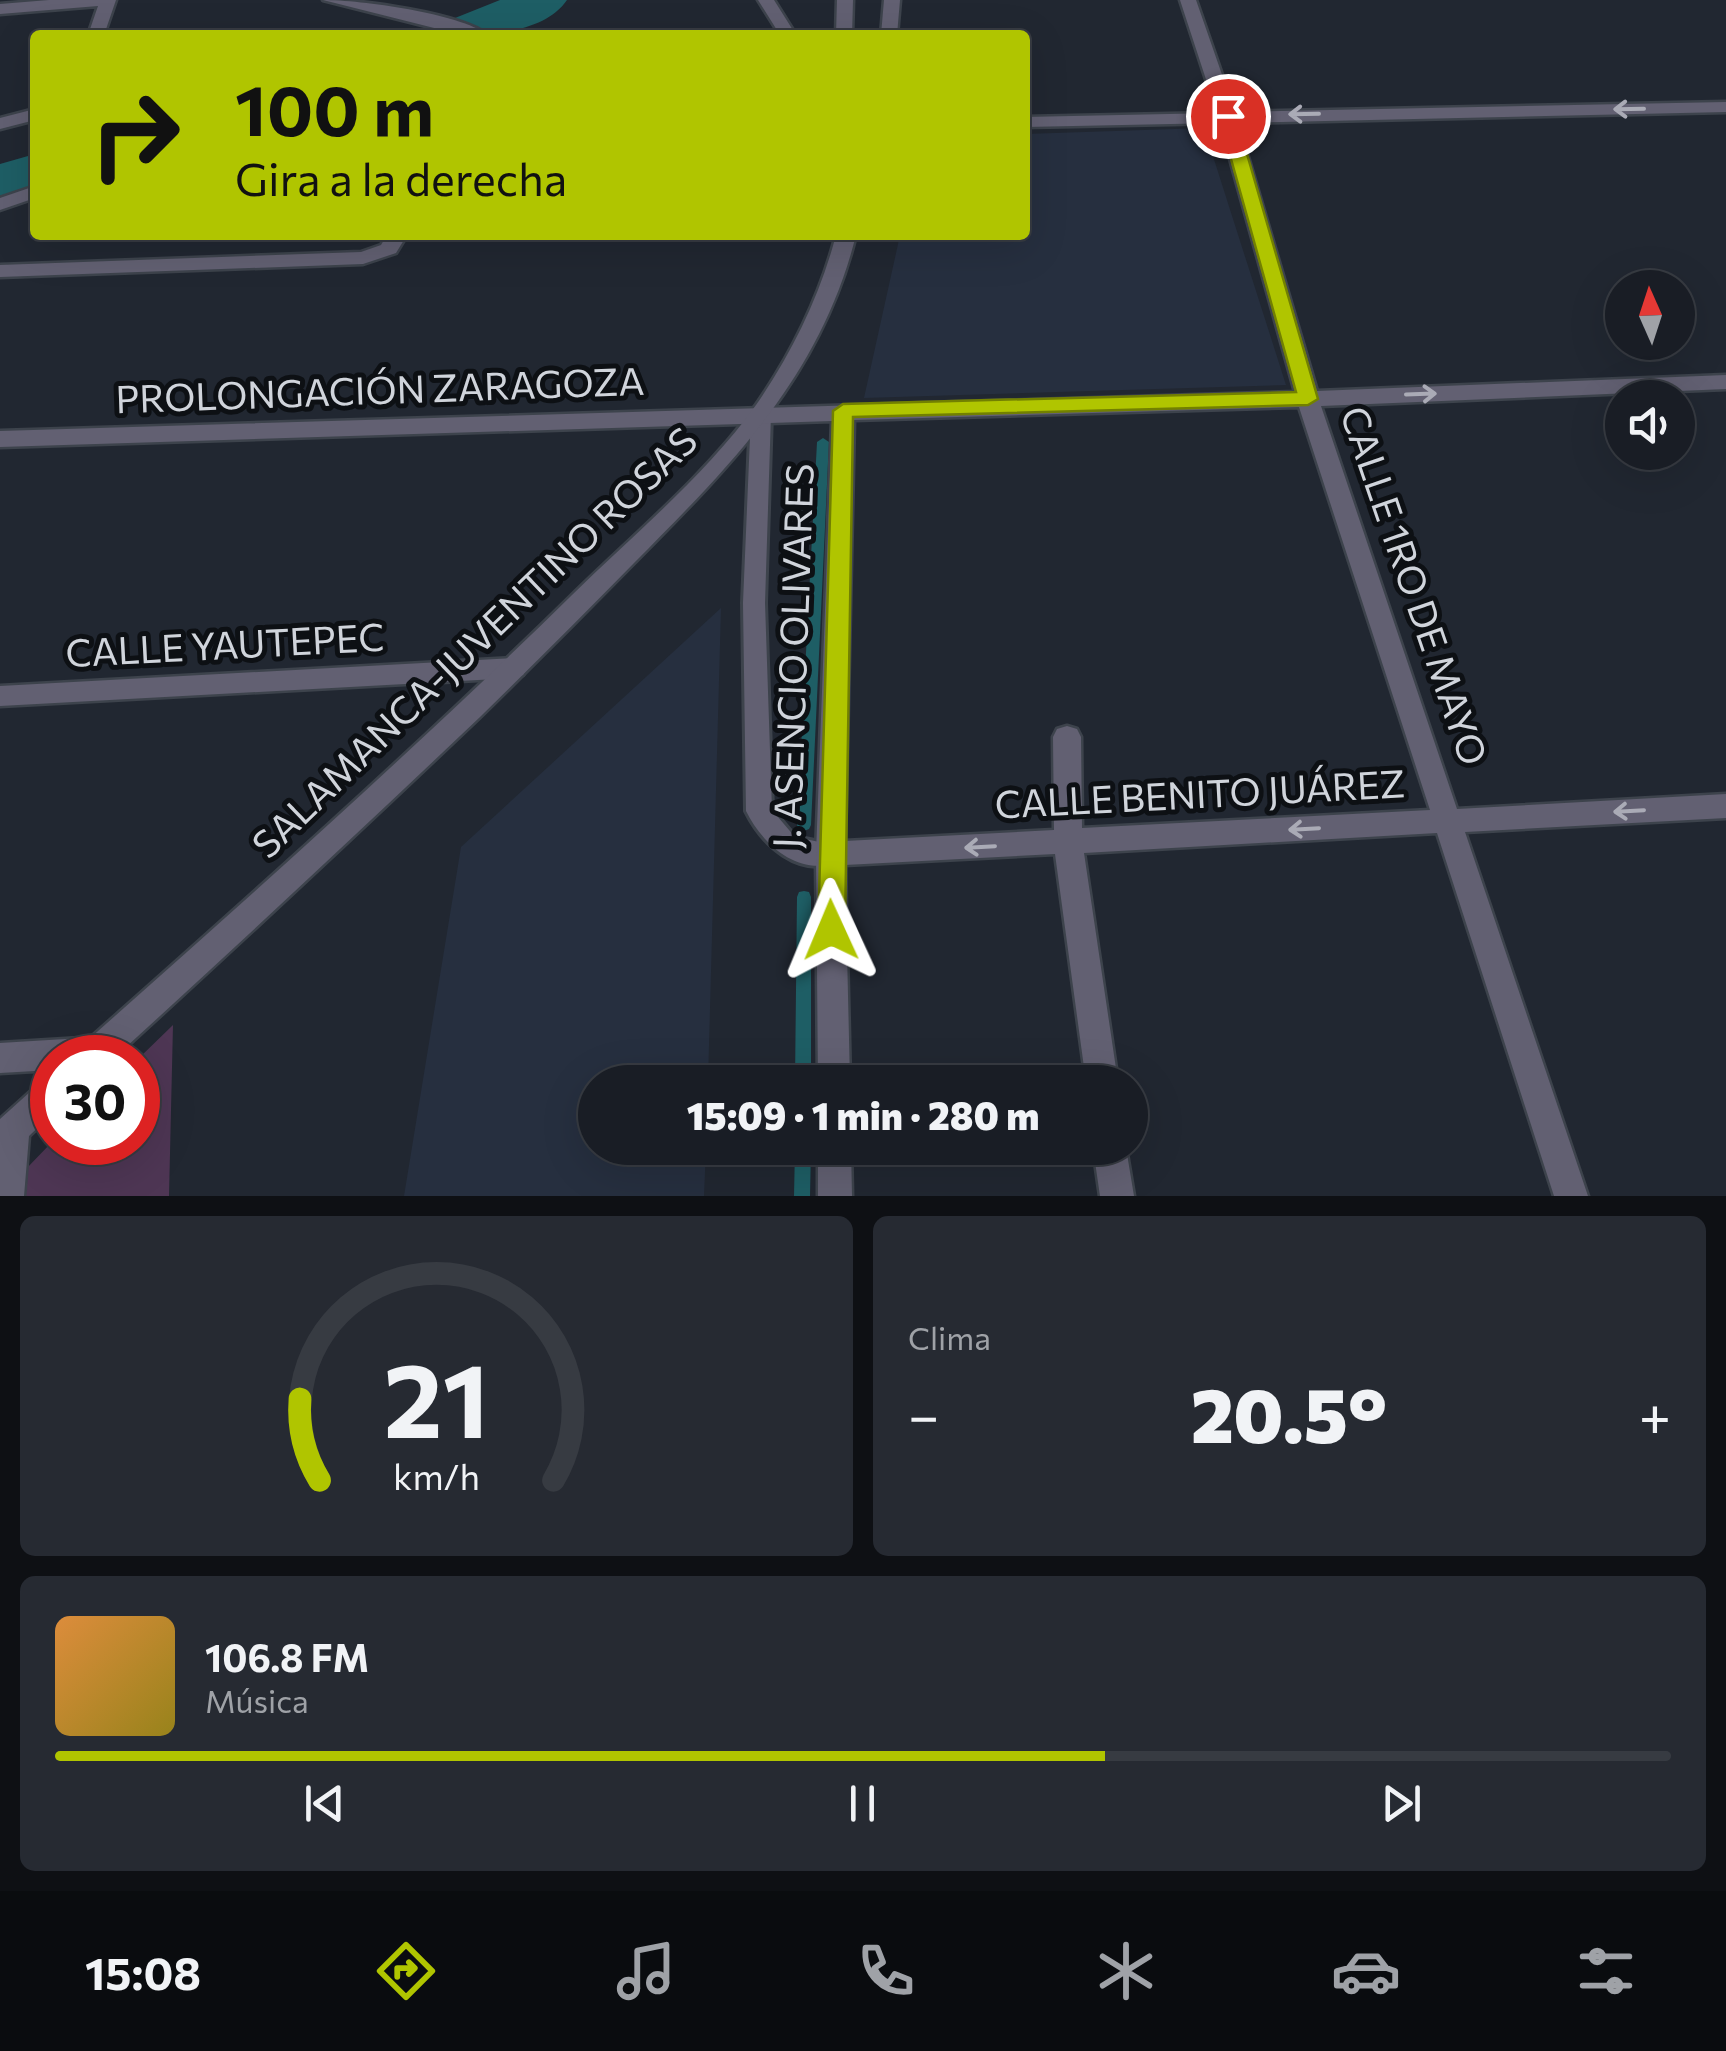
<!DOCTYPE html>
<html lang="es">
<meta charset="utf-8">
<style>
body{margin:0;font-family:Commissioner,sans-serif;background:#262a32;color:#f1f3f6;height:100vh;display:flex;flex-direction:column;font-size:38px;white-space:nowrap}
*{box-sizing:border-box;margin:0}
p{font-size:32px;color:#9fa2a7}
.icon{flex:none;width:55px;height:55px;fill:none;stroke:currentColor;stroke-width:2;stroke-linecap:round;stroke-linejoin:round}
.map{position:relative;height:1196px;overflow:hidden}
.details{display:flex;flex-direction:column;gap:20px;padding:20px;background:#0e1014;flex:1}
.details>*{flex:none}
.guide{position:absolute;left:30px;top:30px;width:1000px;height:210px;border-radius:10px;box-shadow:0 10px 40px #0002,0 0 0 2px #373b42;background:#b0c500;color:#111;overflow:hidden}
.needle{width:65px;rotate:357deg}
.fabs{position:absolute;left:1605px;top:270px;display:grid;gap:20px}
.fabs a{display:grid;place-items:center;width:90px;height:90px;border-radius:50%;background:#191d25;box-shadow:0 10px 40px #0002,0 0 0 2px #373b42;font-size:50px}
.speed{position:absolute;left:30px;top:1035px;display:flex;gap:20px;font-size:50px;font-weight:700;text-align:center}
.speed>*{display:grid;place-content:center;width:130px;height:130px;border-radius:50%;background:#191d25;box-shadow:0 10px 40px #0002,0 0 0 2px #373b42;line-height:1}
.speed .limit{border:15px solid #d22;background:#fff;color:#111}
.pin{position:absolute;display:grid;place-items:center;width:85px;height:85px;color:#fff;margin:-42px;border:5px solid #fff;border-radius:50%;box-shadow:0 2px 10px #0007}
.me{position:absolute;width:110px;margin:-55px;rotate:359deg;stroke-linejoin:round;filter:drop-shadow(0 0 8px #0008)}
.turn{display:flex;align-items:center;gap:35px;height:210px;padding:0 40px;font-size:45px}
.turn .icon{width:130px;height:130px;stroke-width:2.5}
.turn b{display:block;font-size:70px;line-height:85px}
.big{font-size:75px;font-weight:800;line-height:1.1}
.details .card{flex:1;display:flex;flex-direction:column;justify-content:center;gap:15px;min-width:0;padding:0 35px;border-radius:15px;background:#262a32}
.details .dial{align-items:center;gap:0}
.dial svg{height:260px;overflow:visible;fill:none;stroke:#373b42;stroke-width:7;stroke-linecap:round;text-anchor:middle}
.dial text{fill:#f1f3f6;stroke:none}
.song{display:flex;align-items:center;gap:30px}
.cover{width:120px;height:120px;border-radius:15px;background:linear-gradient(135deg,hsl(30 70% 55%),hsl(50 70% 35%))}
.played{height:10px;border-radius:5px;background:linear-gradient(90deg,#b0c500 65%,#373b42 65%)}
.keys{display:flex;justify-content:space-around;direction:ltr}
.heat{display:flex;justify-content:space-between;align-items:center;font-size:55px;direction:ltr}
.details .tiles{flex:1;display:grid;gap:20px;grid-template-columns:1fr 1fr}
.card:last-child{grid-column:span 2}
.trip{position:absolute;left:578px;top:1065px;width:570px;height:100px;border-radius:50px;background:#191d25;box-shadow:0 10px 40px #0002,0 0 0 2px #373b42;font-weight:800;line-height:100px;text-align:center}
.tabs{display:flex;height:160px;justify-content:space-around;align-items:center;background:#0a0c0f;color:#9fa2a7}
.tabs .icon{width:70px;height:70px}
.tabs .on{color:#b0c500}
.tabs b{font-size:45px;color:#f1f3f6}
.map>svg:first-child{display:block}
.built{fill:#262f3f}
.green{fill:#4e3654}
.lines{fill:none;stroke-linecap:round;stroke-linejoin:round}
.stream{fill:#1e5e65;fill-rule:evenodd}
.river{fill:#1e5e65;fill-rule:evenodd}
.service-casing{stroke:#3d434c;stroke-width:6}
.minor-casing{stroke:#3d434c;stroke-width:5}
.tertiary-casing{stroke:#3d434c;stroke-width:5}
.service{fill:#626072;fill-rule:evenodd}
.minor{fill:#626072;fill-rule:evenodd}
.tertiary{fill:#626072;fill-rule:evenodd}
.oneway{stroke:#aaabb6}
.route{fill:#b0c500;stroke:#728000;stroke-width:2.5}
.labels{text-anchor:middle;stroke-width:10;stroke-linejoin:round;paint-order:stroke}
.street-label{font-size:38px;fill:#d0d4db;stroke:#0d1014}
</style>
<div class="map">
<svg width="1726" height="1196" viewBox="0 0 1726 1196">
<rect width="100%" height="100%" fill="#212731"/>
<path class="built" d="M1204,128l82,257 -422,13 36,-163h125v-101z
M721,608l-13,474h-113v66h111l-2,48h-300l57,-349z"/>
<path class="green" d="M173,1025l-4,171h-169l52,-54h86v-83z"/>
<g class="lines">
<path class="stream" d="M823,438l6,4 -18,383 -2,4 -5,2 -5,-2 -2,-4 20,-383z
M804,891l5,1 2,5v185h-16l2,-185 2,-5z
M795,1148h16l-1,48h-16z"/>
<path class="river" d="M500,0h67c-26,38 -94,35 -134,35l7,-11z
M35,154v35l-35,10v-35z"/>
<g class="service-casing">
<path id="service" d="M761,407l10,7 -6,189 7,207 23,27 44,9 4,8 -4,8c-41,15 -76,-17 -93,-51l-3,-208 8,-189z"/>
</g>
<g class="minor-casing">
<path id="minor" d="M49,0h67l-12,35h-16l10,-29 -98,8v-10z
M758,0h16l22,35h-16z
M837,0h16l-1,35h-16z
M1180,0h16l39,112 491,-10v10l-488,11 79,268 409,-16v14l-405,17 136,403 269,-15v24l-261,14 123,364h-34l-117,-363 -353,20 34,229h-32l-31,-228 -210,11 5,217h-32l-2,-228 16,-433 -832,26v-16l1295,-39 -75,-269 -195,4v-10l192,-4zM1299,407l131,403 -348,18 -1,-91 -4,-8 -10,-3 -10,3 -4,8 1,93 -209,11 9,-421z
M35,109v11l-35,9v-11z
M35,186v12l-35,12v-12z
M387,235h20l-11,18 -33,11 -363,13v-12l361,-13 20,-7z
M514,658l9,3 4,7 -4,7 -9,3 -514,28v-20z
M98,1037l11,4 5,11 -3,6h-59v12l-52,3v-30z
M818,1148h33l1,48h-34z
M1093,1148h33l8,48h-34z"/>
</g>
<g class="tertiary-casing">
<path id="tertiary" d="M323,0c38,0 136,13 165,35h-26z
M884,0h16l-3,35h-16z
M836,235h20c-35,140 -123,228 -221,327 -51,52 -103,104 -155,155 -121,115 -242,228 -366,341h-39l5,-11c166,-147 332,-295 491,-451 62,-61 134,-120 185,-191 36,-52 64,-109 80,-170z
M52,1078v36l-23,22 -5,60h-24v-77l41,-37z"/>
</g>
<use href="#service" class="service"/>
<use href="#minor" class="minor"/>
<use href="#tertiary" class="tertiary"/>
</g>
<defs><path id="oneway-shaft" d="M-6 0H5M1.5-3L5.5 0L1.5 3" fill="none" stroke-width="1.6" stroke-linecap="round" stroke-linejoin="round" transform="scale(2.5)"/></defs>
<g class="oneway">
<use href="#oneway-shaft" transform="translate(1629 109) rotate(179)"/>
<use href="#oneway-shaft" transform="translate(1304 114) rotate(179)"/>
<use href="#oneway-shaft" transform="translate(1421 394) rotate(-2)"/>
<use href="#oneway-shaft" transform="translate(1629 811) rotate(177)"/>
<use href="#oneway-shaft" transform="translate(1304 829) rotate(177)"/>
<use href="#oneway-shaft" transform="translate(980 847) rotate(177)"/>
</g>
<path class="route" d="M1222,112l14,4 82,283 -10,6 -455,12 -8,513 -4,9 -10,3 -9,-3 -4,-9 15,-519 10,-7 453,-12 -77,-276z"/>
<g class="labels">
<g class="street-label">
<text transform="translate(380 391) rotate(-2)" y="13">PROLONGACIÓN ZARAGOZA</text>
<text transform="translate(1413 586) rotate(71)" y="13">CALLE 1RO DE MAYO</text>
<text transform="translate(475 643) rotate(-44)" y="13">SALAMANCA-JUVENTINO ROSAS</text>
<text transform="translate(225 646) rotate(-3)" y="13">CALLE YAUTEPEC</text>
<text transform="translate(794 656) rotate(-88)" y="13">J. ASENCIO OLIVARES</text>
<text transform="translate(1200 795) rotate(-3)" y="13">CALLE BENITO JUÁREZ</text>
</g>
</g>
</svg>
<div class="fabs">
<a><svg class="needle" viewBox="-14 -14 28 28"><path d="M0-13l5 13h-10z" fill="#e53935"/><path d="M0 13l5-13h-10z" fill="#9fa2a7"/></svg></a>
<a><svg class="icon" aria-label="sound" viewBox="0 0 24 24"><path d="M4 9h4l5-4v14l-5-4H4zM17 9q2 3 0 6"/></svg></a>
</div>
<div class="speed"><div class="limit">30</div></div>
<div class="pin" style="left:1228px;top:116px;background:#d93025"><svg class="icon" aria-label="arrive" viewBox="0 0 24 24"><path d="M6 21V4h12l-3 4 3 4H6"/></svg></div>
<svg class="me" style="left:831px;top:930px" viewBox="-20 -20 40 40"><path d="M0-17L14 15 0 8-14 15z" fill="#b0c500" stroke="#fff" stroke-width="4"/></svg>
<div class="trip">15:09 · 1 min · 280 m</div>
<div class="guide">
<div class="turn"><svg class="icon" aria-label="right" viewBox="0 0 24 24"><path d="M7 20v-9h11M14 6l5 5-5 5"/></svg><div><b>100 m</b>Gira a la derecha</div></div>
</div>
</div>
<section class="details">
<div class="tiles">
<div class="card dial"><svg viewBox="0 0 100 80">
<path d="M14 69A42 42 0 1 1 86 69"/>
<path d="M14 69A42 42 0 0 1 8 44" stroke="#b0c500"/>
<text x="50" y="56" font-size="32" font-weight="700">21</text>
<text x="50" y="72" font-size="11">km/h</text>
</svg></div>
<div class="card"><p>Clima</p>
<div class="heat"><a>−</a><b class="big">20.5°</b><a>+</a></div>
</div>
<div class="card">
<div class="song"><i class="cover"></i><div><b>106.8 FM</b><p>Música</p></div></div>
<div class="played"></div>
<div class="keys"><svg class="icon" aria-label="previous" viewBox="0 0 24 24"><path d="M18 5L8 12l10 7zM5 5v14"/></svg><svg class="icon" aria-label="pause" viewBox="0 0 24 24"><path d="M8 5v14M16 5v14"/></svg><svg class="icon" aria-label="next" viewBox="0 0 24 24"><path d="M6 5l10 7-10 7zM19 5v14"/></svg></div>
</div>
</div>
</section>
<nav class="tabs">
<b>15:08</b>
<svg class="icon on" aria-label="directions" viewBox="0 0 24 24"><path d="M12 3l9 9-9 9-9-9zM9 14v-3h6M13 9l2 2-2 2"/></svg>
<svg class="icon" aria-label="music" viewBox="0 0 24 24"><path d="M9 18V5l10-2v13"/><circle cx="6" cy="18" r="3"/><circle cx="16" cy="16" r="3"/></svg>
<svg class="icon" aria-label="phone" viewBox="0 0 24 24"><path d="M5 4h4l2 5-3 2q2 4 5 5l2-3 5 2v4C11 20 4 13 5 4z"/></svg>
<svg class="icon" aria-label="climate" viewBox="0 0 24 24"><path d="M12 3v18M4 7l16 10M4 17L20 7"/></svg>
<svg class="icon" aria-label="car" viewBox="0 0 24 24"><path d="M5 17H2v-5l4-1 3-4h7l3 4 3 1v5h-3M9 17h6M6 11h13"/><circle cx="7" cy="17" r="2"/><circle cx="17" cy="17" r="2"/></svg>
<svg class="icon" aria-label="filters" viewBox="0 0 24 24"><path d="M4 7h16M4 17h16"/><circle cx="9" cy="7" r="2"/><circle cx="15" cy="17" r="2"/></svg>
</nav>
